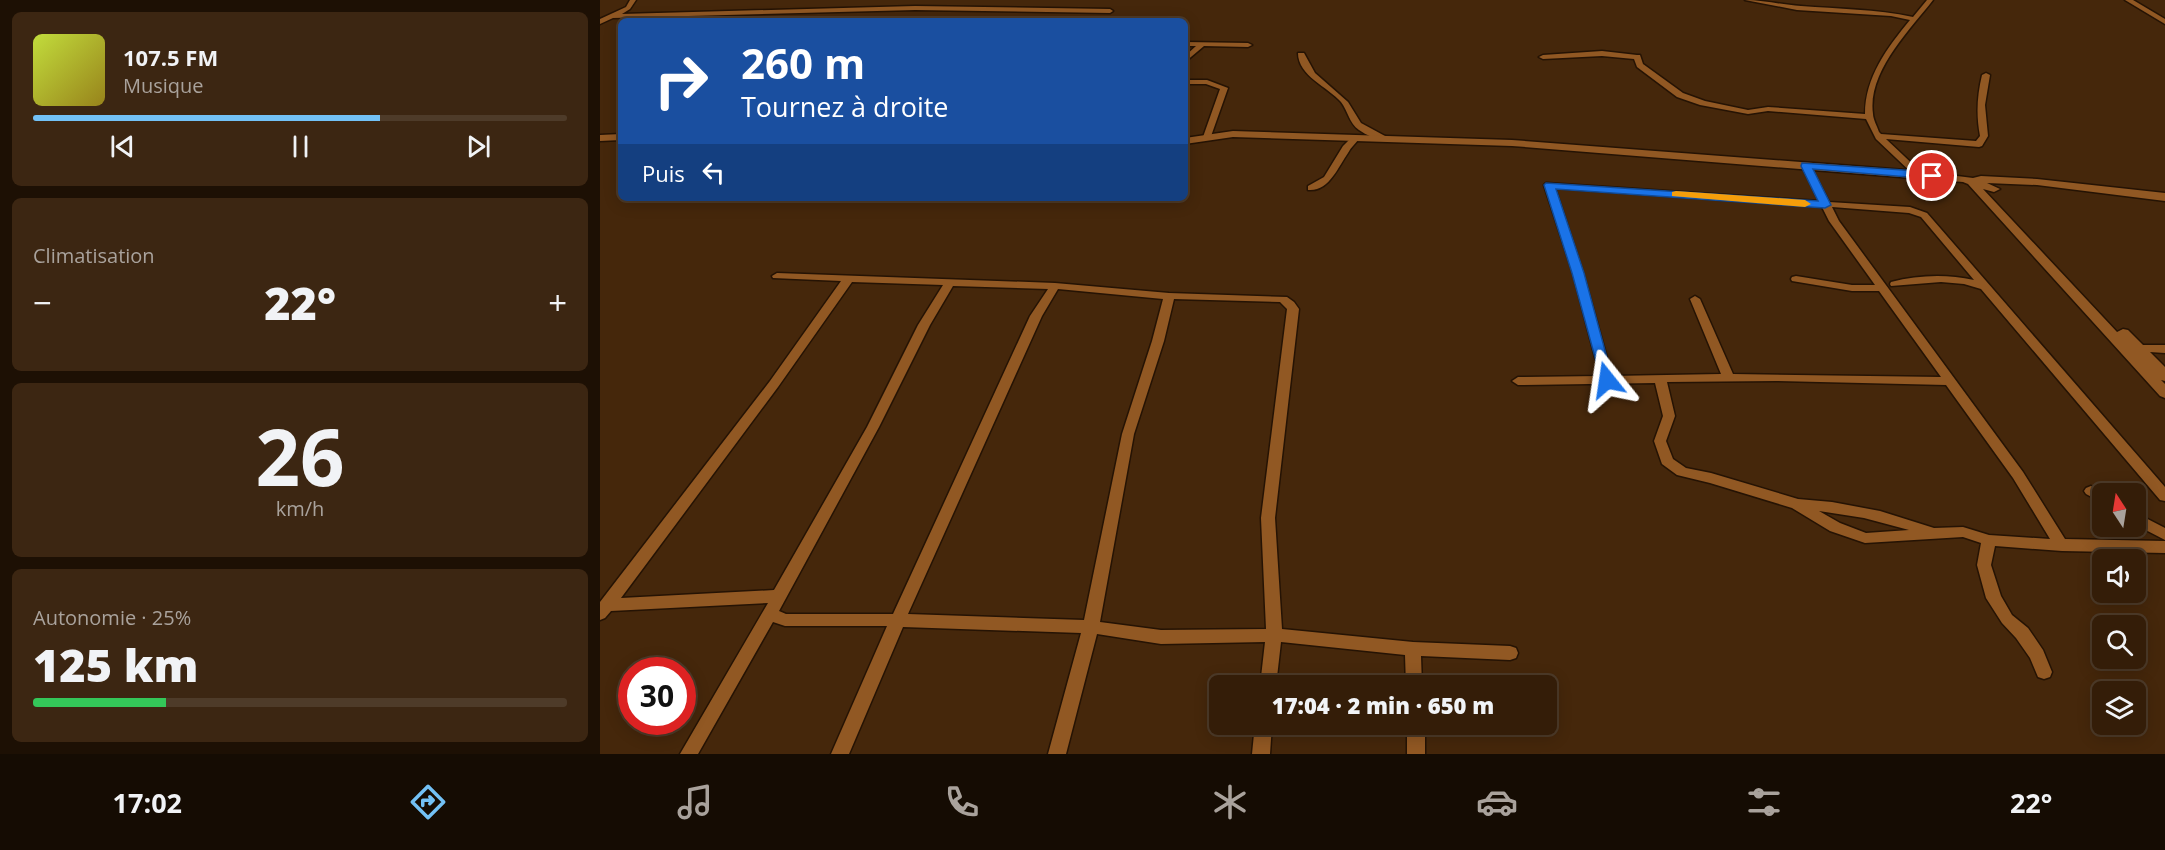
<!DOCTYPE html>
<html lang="fr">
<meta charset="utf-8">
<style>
body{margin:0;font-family:"Open Sans",sans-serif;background:#3c2612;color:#f1f3f6;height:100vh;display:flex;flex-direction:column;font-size:22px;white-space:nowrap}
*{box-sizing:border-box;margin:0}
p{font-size:20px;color:#a9a29c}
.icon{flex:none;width:33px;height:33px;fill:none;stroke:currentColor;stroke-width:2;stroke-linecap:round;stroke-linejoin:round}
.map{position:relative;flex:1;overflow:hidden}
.side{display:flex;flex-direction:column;gap:12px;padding:12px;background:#1d1004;width:600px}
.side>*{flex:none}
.top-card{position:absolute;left:18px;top:18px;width:570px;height:183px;border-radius:9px;box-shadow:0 3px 15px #0003,0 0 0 2px #4e3b29;background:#1a4fa0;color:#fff;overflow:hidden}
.needle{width:39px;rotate:348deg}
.buttons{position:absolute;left:1492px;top:483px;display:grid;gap:12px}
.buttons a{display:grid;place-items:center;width:54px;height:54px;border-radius:9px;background:#341d08;box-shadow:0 3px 15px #0003,0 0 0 2px #4e3b29;font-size:30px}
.speed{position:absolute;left:18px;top:657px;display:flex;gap:12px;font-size:30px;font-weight:700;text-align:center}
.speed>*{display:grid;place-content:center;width:78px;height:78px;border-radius:50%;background:#341d08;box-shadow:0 3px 15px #0003,0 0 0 2px #4e3b29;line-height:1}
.speed .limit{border:9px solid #d22;background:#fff;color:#111}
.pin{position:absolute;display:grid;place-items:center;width:51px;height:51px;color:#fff;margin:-26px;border:3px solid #fff;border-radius:50%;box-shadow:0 2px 6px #0007}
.me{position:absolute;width:66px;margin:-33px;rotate:345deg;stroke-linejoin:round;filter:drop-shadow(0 0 4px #0008)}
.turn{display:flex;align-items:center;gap:21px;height:126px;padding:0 24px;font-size:27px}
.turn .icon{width:78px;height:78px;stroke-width:2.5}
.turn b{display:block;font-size:42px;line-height:51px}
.then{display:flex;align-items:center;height:57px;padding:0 24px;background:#0003;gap:12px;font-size:22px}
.big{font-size:45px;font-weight:800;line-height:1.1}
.side .tile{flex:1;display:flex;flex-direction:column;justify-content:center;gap:9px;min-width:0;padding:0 21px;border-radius:9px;background:#3c2612}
.side .dial{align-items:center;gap:0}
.dial b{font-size:78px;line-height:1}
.song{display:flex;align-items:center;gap:18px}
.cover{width:72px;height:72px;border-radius:9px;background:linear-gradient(135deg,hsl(70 70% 55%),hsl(50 70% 35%))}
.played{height:6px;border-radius:3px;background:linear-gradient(90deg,#73c1f5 65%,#4e3b29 65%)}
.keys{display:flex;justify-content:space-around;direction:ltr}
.heat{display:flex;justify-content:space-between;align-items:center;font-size:33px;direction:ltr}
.charge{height:9px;border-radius:4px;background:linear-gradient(90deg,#34c759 25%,#4e3b29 0)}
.trip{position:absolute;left:609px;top:675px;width:348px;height:60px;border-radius:9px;background:#341d08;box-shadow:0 3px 15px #0003,0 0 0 2px #4e3b29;font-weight:800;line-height:60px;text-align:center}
.tabs{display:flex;height:96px;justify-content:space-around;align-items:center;background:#150c03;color:#a9a29c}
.tabs .icon{width:42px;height:42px}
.tabs .on{color:#73c1f5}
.tabs b{font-size:27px;color:#f1f3f6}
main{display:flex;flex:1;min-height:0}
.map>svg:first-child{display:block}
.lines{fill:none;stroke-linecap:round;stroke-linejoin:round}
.minor-casing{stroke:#251304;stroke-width:3}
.tertiary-casing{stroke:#251304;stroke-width:3}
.minor{fill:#915823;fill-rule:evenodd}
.tertiary{fill:#915823;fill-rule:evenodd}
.route{fill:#1a73e8;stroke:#114b97;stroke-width:1.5}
.slow{fill:#f59e0b}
</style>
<main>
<section class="side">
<div class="tile">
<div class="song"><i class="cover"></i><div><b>107.5 FM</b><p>Musique</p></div></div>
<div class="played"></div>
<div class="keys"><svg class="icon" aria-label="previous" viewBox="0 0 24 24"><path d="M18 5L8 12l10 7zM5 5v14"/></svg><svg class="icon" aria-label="pause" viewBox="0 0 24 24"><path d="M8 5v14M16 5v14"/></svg><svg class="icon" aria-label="next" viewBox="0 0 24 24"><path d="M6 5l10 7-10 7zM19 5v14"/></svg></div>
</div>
<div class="tile"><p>Climatisation</p>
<div class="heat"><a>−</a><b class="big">22°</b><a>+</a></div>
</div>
<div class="tile dial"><b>26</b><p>km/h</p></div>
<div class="tile"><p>Autonomie · 25%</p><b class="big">125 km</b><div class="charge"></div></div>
</section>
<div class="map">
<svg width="1565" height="754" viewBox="0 0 1565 754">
<rect width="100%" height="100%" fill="#45270b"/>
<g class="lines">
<g class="minor-casing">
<path id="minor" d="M30,0h6l-6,9 -8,5 293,-8 195,3 3,2 -3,2 -195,-3 -302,8 -13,6v-5l26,-12z
M1145,0c19,0 37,5 56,6 37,3 75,3 112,11l14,-17h6c-23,30 -66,72 -60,114 0,5 4,12 6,18l2,2 95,7 4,-5c-4,-21 -3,-40 2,-61l4,-2 4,2 -5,30 3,31 -6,10 -3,1 -93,-8 35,33 2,2 -5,3 -3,-1 -39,-37 -10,-20 -98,-8 -20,3 -48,-9 -23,-8 -40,-30 -3,-8 -32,-3 -59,3 -4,-2 4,-2 59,-4 35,4h3l3,9 40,29 22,8 43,9 20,-3 97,7c0,-37 22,-66 45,-94l-19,-4 -94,-6z
M1525,0h8l32,19v5z
M585,42l63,1 4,2 -4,2 -44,-1 -19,16v-6l11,-10h-11z
M698,53h6l11,20 33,29 13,21 24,13v4c-8,0 -19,-5 -26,-10 -10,-7 -11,-19 -18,-28 -13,-15 -43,-26 -43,-49z
M585,80h22l21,8 -18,51 -7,-2 17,-48 -14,-5h-21z
M753,136l7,2c-4,5 -9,9 -12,15 -10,14 -19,39 -40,37v-4l16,-9 19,-31z
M1206,163l4,3 19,36 81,5 17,6 238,274v14l-5,-1 -179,-211 -17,-5 -23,-2 -50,4 -1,-2 1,-2c28,-7 55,-8 83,-2l-53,-63 -12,-4 -77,-6 7,14 184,251 42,67 100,2v12l-103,-2 -67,-5 -4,19 10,31 11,19 16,13 15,22 9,22 -2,5 -6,2 -6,-2 -8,-19 -14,-20 -14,-15 -16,-25 -9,-33 4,-22 -18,-6 -98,6 -35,-12 -38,-23 -82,-25 -33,-8 -15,-11 -8,-23 9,-25 -8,-33 -137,2 -6,-4 6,-4 82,-1 -27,-103 -29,-88 2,-2 273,18 -17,-35zM955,188l267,19 7,14 46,64h-23l-56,-9 -4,1 -1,2 1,2 60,10h27l62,86 -208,-3 -33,-75 -5,-3 -5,3 31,75 -109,2 -29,-103zM1176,381l170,4 67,93 37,61 -61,-4 -26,-8 -29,1 -54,-17 -48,-9 -34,-3 -87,-26 -25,-5 -13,-9 -7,-18 9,-25 -8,-34zM1219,511l45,7 45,12 -43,3 -26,-10z
M177,273l278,10 114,10 118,4 7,5 5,7 -24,209 7,111 131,13 97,4 6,2 2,5 -2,5 -6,2 -89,-4 1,30h-16l-1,-31 -124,-13 -5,44h-16l5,-44 -104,2 -64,-10 -31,120h-18l33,-121 -178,-6 -54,127h-18l56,-128h-102l-12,-4 -75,132h-18l88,-151 -157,8 -6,7 -5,2v-18l170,-221 71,-100 -68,-3 -1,-2zM252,282l91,3 -25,40 -51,102 -93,163 -153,8 157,-211zM353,286l95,3 -18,27 -137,298h-107l-7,-3 100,-184 51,-102zM458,289l105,10 -11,42 -30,93 -38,186 -176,-6 134,-298zM574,299l106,3 7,7 -26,209 5,111 -105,1 -61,-8 34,-188 30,-93z
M1538,345h27v8l-31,-2 -2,-2z
M1491,486l15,8h-3v9l-17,-9 -2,-3 2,-3z
M1536,513l29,15v12l-29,-15z
M655,724h17l-2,30h-18z
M807,724h18v30h-18z"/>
</g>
<g class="tertiary-casing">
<path id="tertiary" d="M633,131l279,9 406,31 55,7 8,-2 56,3 128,14v8l-128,-16 -50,-2 13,6 -6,3 -11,-3 134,143 6,-3 5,1 37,37v14l-4,-1 4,4v14l-5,-2 -192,-212 -5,-2 -451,-36 -279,-9 -48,7v-6z
M21,134v6l-21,1v-6z"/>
</g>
<use href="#minor" class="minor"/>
<use href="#tertiary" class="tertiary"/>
</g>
<path class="route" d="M1202,163l130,9 5,4 -5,3 -119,-10 18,36 -6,3 -269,-19 28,84 29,107 -6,4 -5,-1 -30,-110 -28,-88 2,-2 272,18 -17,-35z"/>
<path class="slow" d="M1076,191l129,9 6,4 -6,3 -133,-11v-4z"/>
</svg>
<div class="buttons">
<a><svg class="needle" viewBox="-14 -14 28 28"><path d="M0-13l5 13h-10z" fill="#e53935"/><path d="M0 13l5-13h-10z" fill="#a9a29c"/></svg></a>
<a><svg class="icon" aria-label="sound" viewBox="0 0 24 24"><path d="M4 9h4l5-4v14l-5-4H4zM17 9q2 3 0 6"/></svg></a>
<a><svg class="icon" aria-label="search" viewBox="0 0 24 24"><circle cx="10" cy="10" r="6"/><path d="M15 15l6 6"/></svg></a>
<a><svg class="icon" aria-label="layers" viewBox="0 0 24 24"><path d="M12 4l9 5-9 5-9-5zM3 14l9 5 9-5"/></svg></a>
</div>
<div class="speed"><div class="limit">30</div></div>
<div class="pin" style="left:1332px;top:176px;background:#d93025"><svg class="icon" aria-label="arrive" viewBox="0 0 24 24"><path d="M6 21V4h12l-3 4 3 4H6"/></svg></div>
<svg class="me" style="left:1007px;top:380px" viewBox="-20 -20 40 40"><path d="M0-17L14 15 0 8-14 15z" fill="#1a73e8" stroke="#fff" stroke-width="4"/></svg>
<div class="trip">17:04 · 2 min · 650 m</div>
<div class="top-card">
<div class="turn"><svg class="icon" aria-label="right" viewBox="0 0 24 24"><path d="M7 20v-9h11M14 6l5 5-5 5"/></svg><div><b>260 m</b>Tournez à droite</div></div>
<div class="then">Puis<svg class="icon" aria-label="left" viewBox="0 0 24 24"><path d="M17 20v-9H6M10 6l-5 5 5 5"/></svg></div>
</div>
</div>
</main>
<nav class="tabs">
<b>17:02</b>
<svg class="icon on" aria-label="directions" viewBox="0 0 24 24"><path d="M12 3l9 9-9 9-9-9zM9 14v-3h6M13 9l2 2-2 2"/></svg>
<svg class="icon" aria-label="music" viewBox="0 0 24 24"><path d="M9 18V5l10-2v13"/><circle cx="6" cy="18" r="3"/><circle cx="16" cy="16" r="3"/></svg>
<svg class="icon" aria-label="phone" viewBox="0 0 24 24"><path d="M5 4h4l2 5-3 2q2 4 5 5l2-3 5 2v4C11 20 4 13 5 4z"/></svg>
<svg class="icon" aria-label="climate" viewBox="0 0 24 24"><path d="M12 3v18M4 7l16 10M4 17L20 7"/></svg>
<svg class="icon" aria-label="car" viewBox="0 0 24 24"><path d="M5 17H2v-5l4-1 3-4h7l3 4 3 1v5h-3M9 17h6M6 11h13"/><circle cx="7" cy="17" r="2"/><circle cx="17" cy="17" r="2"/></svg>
<svg class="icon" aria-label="filters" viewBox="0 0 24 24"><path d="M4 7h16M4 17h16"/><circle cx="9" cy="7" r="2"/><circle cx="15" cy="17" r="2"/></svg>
<b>22°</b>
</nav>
